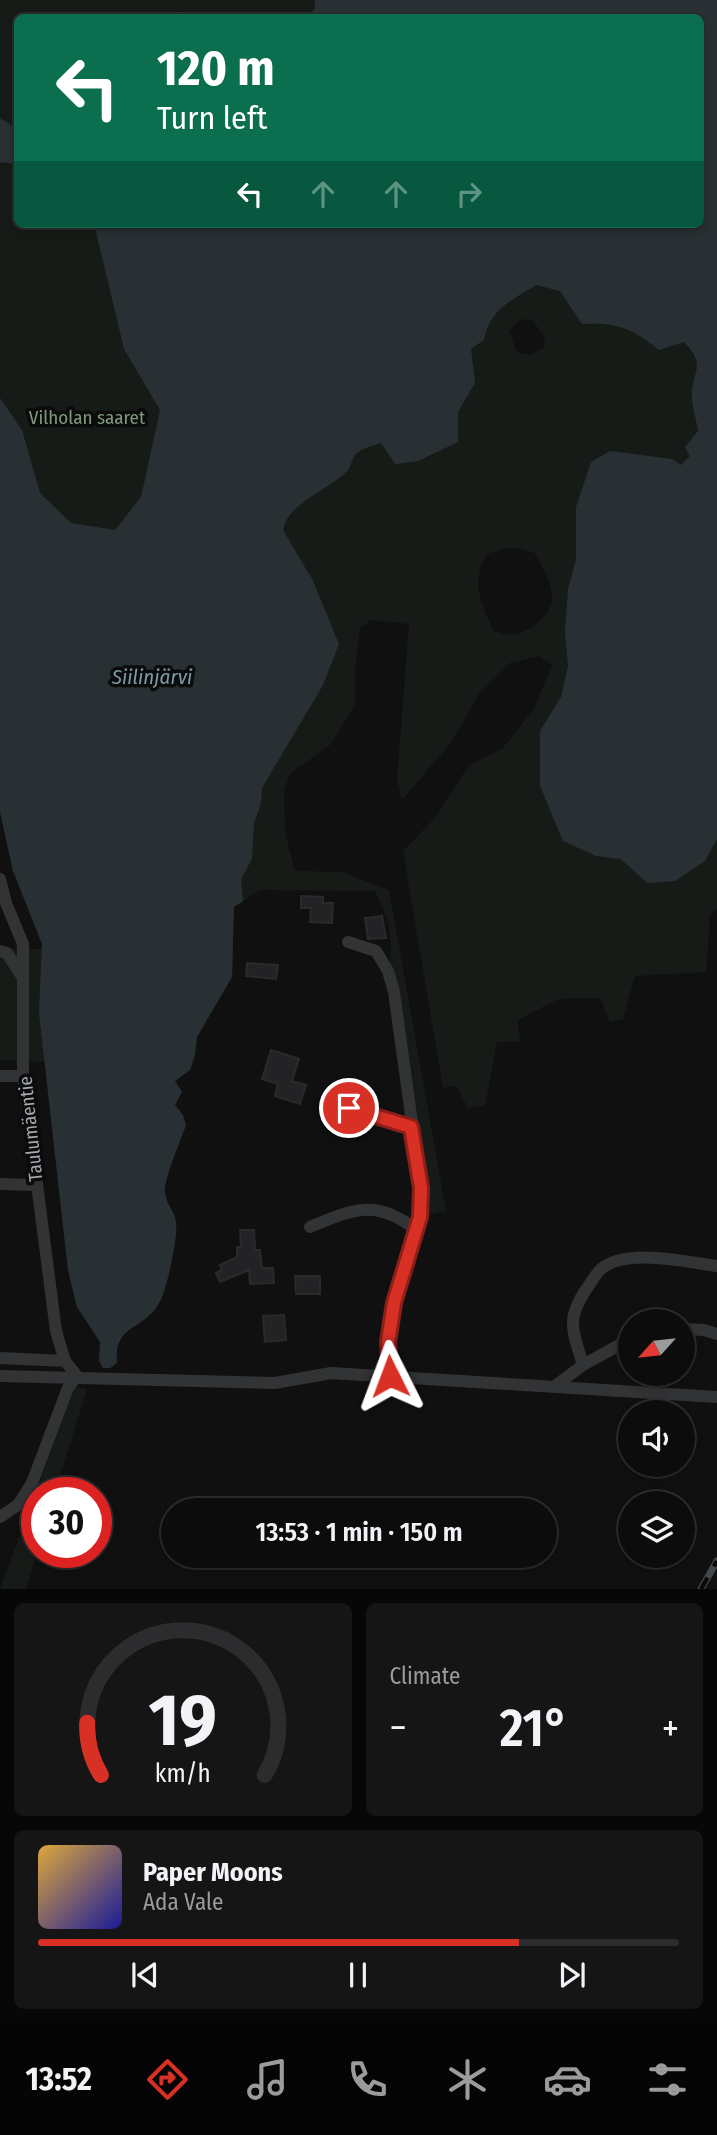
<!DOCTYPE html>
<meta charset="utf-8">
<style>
body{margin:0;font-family:"Fira Sans Condensed",sans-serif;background:#151516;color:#f1f3f6;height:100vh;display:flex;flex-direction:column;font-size:26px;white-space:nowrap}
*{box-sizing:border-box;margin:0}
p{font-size:23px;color:#9a9b9d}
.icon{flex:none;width:38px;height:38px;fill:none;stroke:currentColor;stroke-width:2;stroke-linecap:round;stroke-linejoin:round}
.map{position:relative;height:1589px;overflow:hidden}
.drawer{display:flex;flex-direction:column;gap:14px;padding:14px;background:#070707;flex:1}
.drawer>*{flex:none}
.guide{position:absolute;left:14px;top:14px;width:690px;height:214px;border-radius:10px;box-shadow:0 4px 10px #0003,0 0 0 2px #2c2c2e;background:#0b6e4f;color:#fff;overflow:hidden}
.needle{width:46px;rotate:243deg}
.tools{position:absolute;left:618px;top:1309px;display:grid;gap:14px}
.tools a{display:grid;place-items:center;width:77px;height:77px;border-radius:50%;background:#0c0c0d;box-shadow:0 4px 10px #0003,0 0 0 2px #2c2c2e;font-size:35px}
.speed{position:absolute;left:21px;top:1477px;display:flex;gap:14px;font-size:35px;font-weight:700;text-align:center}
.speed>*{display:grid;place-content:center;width:91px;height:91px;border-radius:50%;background:#0c0c0d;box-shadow:0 4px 10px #0003,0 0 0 2px #2c2c2e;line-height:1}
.speed .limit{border:10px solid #d22;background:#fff;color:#111}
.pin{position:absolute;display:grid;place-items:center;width:60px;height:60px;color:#fff;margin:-30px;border:4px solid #fff;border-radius:50%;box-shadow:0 2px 7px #0007}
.me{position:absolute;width:77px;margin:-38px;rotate:357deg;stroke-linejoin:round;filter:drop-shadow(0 0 5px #0008)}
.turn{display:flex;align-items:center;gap:24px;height:147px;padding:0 28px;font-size:32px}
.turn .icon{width:91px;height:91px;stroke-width:2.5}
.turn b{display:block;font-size:49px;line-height:60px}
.lanes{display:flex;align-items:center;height:66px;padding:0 28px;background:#0003;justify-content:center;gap:35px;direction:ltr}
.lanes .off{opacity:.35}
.big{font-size:52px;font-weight:600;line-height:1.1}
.drawer .widget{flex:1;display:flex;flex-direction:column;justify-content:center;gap:10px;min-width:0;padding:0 24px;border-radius:10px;background:#151516}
.drawer .dial{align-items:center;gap:0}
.dial svg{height:182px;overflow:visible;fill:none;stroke:#2c2c2e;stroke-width:7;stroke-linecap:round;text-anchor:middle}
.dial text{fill:#f1f3f6;stroke:none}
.song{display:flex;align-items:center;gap:21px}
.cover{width:84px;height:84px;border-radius:10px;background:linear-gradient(135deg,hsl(40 70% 55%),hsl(240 70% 35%))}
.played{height:7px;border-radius:4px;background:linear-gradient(90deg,#d93025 75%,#2c2c2e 75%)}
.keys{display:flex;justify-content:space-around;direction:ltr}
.heat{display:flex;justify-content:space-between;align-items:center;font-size:38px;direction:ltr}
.drawer .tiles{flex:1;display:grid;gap:14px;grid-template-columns:1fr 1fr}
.widget:last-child{grid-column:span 2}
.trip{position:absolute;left:161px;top:1498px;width:396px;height:70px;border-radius:35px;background:#0c0c0d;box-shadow:0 4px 10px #0003,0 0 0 2px #2c2c2e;font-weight:600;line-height:70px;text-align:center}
.menu{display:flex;height:112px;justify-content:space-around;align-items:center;background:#050505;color:#9a9b9d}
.menu .icon{width:49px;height:49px}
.menu .active{color:#d93025}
.menu b{font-size:32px;color:#f1f3f6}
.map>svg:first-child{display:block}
.green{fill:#171b17;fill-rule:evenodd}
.water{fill:#283033}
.building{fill:#232325;stroke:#2a2a2d;stroke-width:2}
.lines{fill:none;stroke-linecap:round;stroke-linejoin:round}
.minor{stroke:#313335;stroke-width:12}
.rail-casing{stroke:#44474a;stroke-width:7}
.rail{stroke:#0b0b0c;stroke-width:4.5;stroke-dasharray:13;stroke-linecap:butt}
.route-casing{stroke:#8d1f18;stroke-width:18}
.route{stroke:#d93025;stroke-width:12}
.labels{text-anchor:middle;stroke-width:7;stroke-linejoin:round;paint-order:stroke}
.park-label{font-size:19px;fill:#7e997b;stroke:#0b0b0c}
.street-label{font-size:19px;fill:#a3a9b0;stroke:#0b0b0c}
.water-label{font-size:21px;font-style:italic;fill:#7d9aa8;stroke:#0b0b0c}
</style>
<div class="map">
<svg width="717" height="1589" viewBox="0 0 717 1589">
<rect width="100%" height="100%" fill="#101011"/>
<path class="green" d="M0,0h315l-1,10 -12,7h-113l-8,-6 -15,7h-148v206h76l30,125 52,-10 -49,221 -127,-74z
M717,277l-33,65 13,19v15l-5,15 10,70 15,11v437l-7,7 -4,56 -71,4 -12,43 -13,3 -10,-24 -42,1 -40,21 2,22h-23l-12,63 -17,3 -12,-22 -13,2 -40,-237 32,-33 34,-53 33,-16 32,-40 18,-44 -12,-9 -30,7 -31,31 -29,50 -48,56 -5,-20 12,-156 -38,-4 -11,8 -5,39v38l-25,40 -39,28 -7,16 1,44 10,38 47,1 47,18 57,321 -26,6 -32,-246c7,-27 1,-57 -14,-80l-114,-1 -26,17 -2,70 -35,60 -2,18 -5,15 -15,11 7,11 -7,13 8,10 3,10c-7,20 -17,41 -21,62 -2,14 9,22 11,35 2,15 -8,60 -14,75 -16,37 -48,23 -45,66l-7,5h-7l-4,-7 1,-19 -23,-35 -9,-37 -23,-208 -45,-2v-111h41l1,-5 -29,-73 -13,-59v-107l259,-155 144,-272zM531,319l14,18 -2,11 -13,7 -13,-3 -8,-20 10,-12zM505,548h13l17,5c7,13 15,26 17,42 2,19 -23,38 -41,40 -5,0 -12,-3 -17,-4 -13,-26 -24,-51 -7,-77z
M75,1387l12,2 -32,104h-18v59l-11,37h-26z"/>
<path class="water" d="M315,0h402v839l-12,22 -30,20 -28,2 -26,-24 -25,-3 -33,-15 -23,-55v-55l21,-34 7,-31 -3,-34 3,-43 8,-29v-53l15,-45 19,-11 62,8 9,6 9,-9 -5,-9 13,-16c-2,-12 -7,-29 -6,-41 3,-24 13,-24 -8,-48l-25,8c-27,-22 -42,-28 -77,-26l-22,-33 -24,-6c-25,16 -46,24 -52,55l-13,9 4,34 -17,29v30l-40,19 -23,3 -14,-21c-8,3 -20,5 -26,12 -3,4 -4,11 -7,15 -18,20 -60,32 -65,60l30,51 26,63 -16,41 -61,103 -1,15 -7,20 -2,36 -11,20 2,22 -9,6 -2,70 -35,60 -2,18 -5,15 -15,11 7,11 -7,13 8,10 3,10c-7,20 -17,41 -21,62 -2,14 9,22 11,35 2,15 -8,60 -14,75 -16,37 -48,23 -45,66l-7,5h-7l-4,-7 1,-19 -23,-35 -9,-37 -29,-257 3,-69 -29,-73 -13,-59v-414l22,32 18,63 31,30 44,7 26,-33 19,-87 -36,-61 -30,-125h606v-206l-398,-1 12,-7z
M0,118l17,11v35l-17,-2z"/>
<path class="building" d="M301,896l22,1v6h10l-1,20 -22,-1 1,-14h-10z
M382,916l4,22 -18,1 -3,-21z
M247,963l31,2 -2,14 -30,-3z
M271,1050l28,9 -7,22 14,4 -6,19 -25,-8 3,-12 -16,-5z
M240,1230h14l1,20h5l2,18h11l1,15 -24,1 -1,-14 -29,12 -4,-9 6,-3 -2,-5 17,-8v-10h4z
M295,1276h25v18h-24z
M284,1315l2,25 -21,2 -2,-26z"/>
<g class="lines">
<path class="minor" d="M0,879l6,24 17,41v132l33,255 9,30 12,15 -9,12 -36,95 -14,22 -18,12
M348,942l28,9 12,20 6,21 27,196c-1,43 -19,76 -27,117 -5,24 -6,46 -4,71
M0,951l7,2 14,22
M1,1076h22
M328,1102l83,25
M0,1184l36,1
M310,1227c43,-18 67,-29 106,3
M682,1329l22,1 13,4
M0,1358l65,3
M583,1365c-10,-34 -18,-45 4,-77 4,-5 8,-13 13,-18 24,-23 86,-8 117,-4
M0,1376l275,7 56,-10 386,24
M555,1386l28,-21 47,-26"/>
<g class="rail-casing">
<path id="rail" d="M701,1589l16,-28"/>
</g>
<use href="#rail" class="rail"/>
</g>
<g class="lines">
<g class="route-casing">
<path id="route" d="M349,1108l62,19 10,61 -1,29 -26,86 -6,39 2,34"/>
</g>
<use href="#route" class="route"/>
</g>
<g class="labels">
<g class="park-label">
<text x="87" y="424">Vilholan saaret</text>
</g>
<g class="street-label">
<text transform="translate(30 1129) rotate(-96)" y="7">Taulumäentie</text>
</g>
<g class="water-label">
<text x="152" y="684">Siilinjärvi</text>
</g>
</g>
</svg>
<div class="tools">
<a><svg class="needle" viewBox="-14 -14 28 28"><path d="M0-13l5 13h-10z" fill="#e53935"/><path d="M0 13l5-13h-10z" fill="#9a9b9d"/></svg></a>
<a><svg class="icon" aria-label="sound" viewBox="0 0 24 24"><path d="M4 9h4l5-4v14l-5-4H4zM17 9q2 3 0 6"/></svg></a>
<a><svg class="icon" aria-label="layers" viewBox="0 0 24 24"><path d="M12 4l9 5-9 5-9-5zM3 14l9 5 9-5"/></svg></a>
</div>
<div class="speed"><div class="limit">30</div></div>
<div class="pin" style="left:349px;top:1108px;background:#d93025"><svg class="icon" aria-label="arrive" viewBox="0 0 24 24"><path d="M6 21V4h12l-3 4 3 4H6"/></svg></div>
<svg class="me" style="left:390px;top:1376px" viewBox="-20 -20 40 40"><path d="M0-17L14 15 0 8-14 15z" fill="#d93025" stroke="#fff" stroke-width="4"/></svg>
<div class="trip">13:53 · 1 min · 150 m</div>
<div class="guide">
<div class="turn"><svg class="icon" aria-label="left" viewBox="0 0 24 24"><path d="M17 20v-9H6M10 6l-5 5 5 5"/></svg><div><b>120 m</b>Turn left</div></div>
<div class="lanes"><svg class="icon" aria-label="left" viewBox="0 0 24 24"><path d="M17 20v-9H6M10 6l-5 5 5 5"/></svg><svg class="icon off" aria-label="ahead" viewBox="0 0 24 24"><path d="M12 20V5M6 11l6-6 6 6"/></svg><svg class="icon off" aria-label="ahead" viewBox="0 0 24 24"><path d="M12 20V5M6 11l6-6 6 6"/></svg><svg class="icon off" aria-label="right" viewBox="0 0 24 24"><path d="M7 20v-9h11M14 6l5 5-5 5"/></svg></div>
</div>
</div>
<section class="drawer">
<div class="tiles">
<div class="widget dial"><svg viewBox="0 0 100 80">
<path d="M14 69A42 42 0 1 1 86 69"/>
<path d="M14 69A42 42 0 0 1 8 46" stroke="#d93025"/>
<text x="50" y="56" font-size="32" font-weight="700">19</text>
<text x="50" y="72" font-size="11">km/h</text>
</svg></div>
<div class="widget"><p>Climate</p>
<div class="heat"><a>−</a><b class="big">21°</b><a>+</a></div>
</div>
<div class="widget">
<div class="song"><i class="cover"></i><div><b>Paper Moons</b><p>Ada Vale</p></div></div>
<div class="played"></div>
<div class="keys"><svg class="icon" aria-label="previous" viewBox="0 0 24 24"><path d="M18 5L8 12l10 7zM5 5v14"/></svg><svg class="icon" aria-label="pause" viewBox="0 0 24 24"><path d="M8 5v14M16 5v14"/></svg><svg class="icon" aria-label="next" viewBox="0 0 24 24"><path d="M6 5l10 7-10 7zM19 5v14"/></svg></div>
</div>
</div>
</section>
<nav class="menu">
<b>13:52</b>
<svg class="icon active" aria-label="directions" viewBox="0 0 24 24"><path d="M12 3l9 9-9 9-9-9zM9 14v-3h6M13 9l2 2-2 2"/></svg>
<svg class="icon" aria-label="music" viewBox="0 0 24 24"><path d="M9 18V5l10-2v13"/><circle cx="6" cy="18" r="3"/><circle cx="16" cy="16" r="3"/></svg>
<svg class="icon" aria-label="phone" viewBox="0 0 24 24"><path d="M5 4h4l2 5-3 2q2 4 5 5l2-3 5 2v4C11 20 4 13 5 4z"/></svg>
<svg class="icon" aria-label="climate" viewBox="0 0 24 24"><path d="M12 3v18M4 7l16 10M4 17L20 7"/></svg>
<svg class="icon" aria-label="car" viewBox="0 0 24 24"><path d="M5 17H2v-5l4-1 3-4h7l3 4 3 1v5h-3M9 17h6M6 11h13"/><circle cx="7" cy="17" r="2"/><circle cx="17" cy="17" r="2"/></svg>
<svg class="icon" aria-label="filters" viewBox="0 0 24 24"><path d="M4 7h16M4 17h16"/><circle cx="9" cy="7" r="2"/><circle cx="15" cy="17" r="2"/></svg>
</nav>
